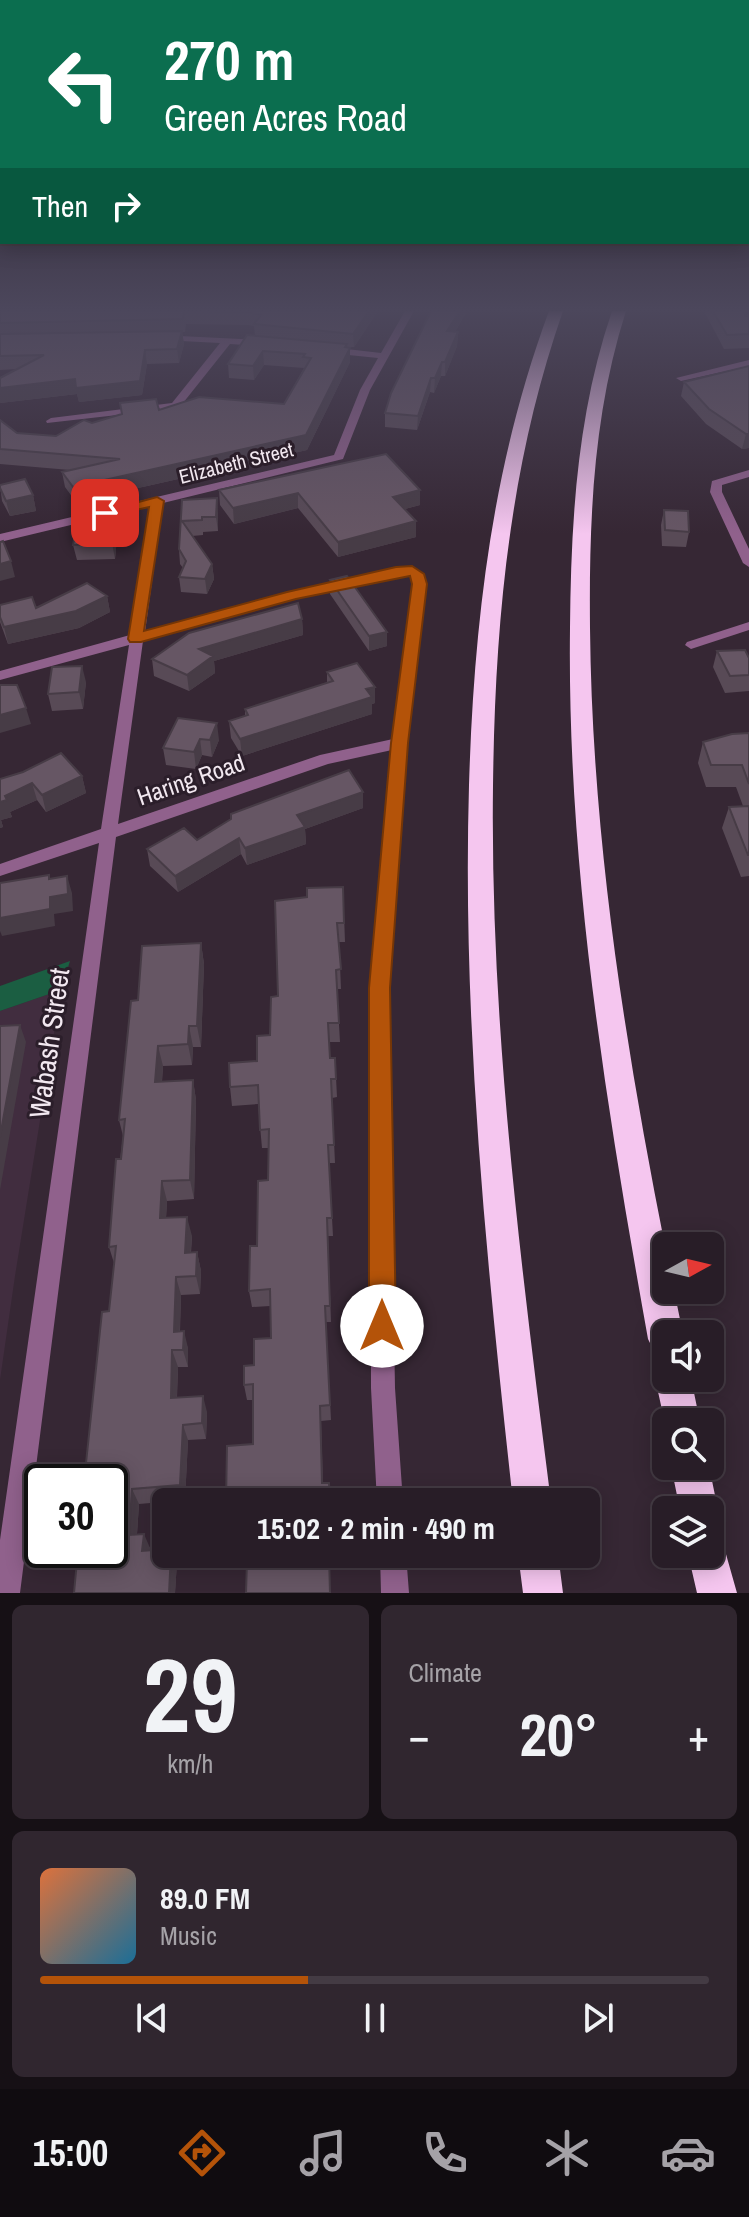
<!DOCTYPE html>
<meta charset="utf-8">
<style>
body{margin:0;font-family:"Archivo Narrow",sans-serif;background:#30262f;color:#f1f3f6;height:100vh;display:flex;flex-direction:column;font-size:30px;white-space:nowrap}
*{box-sizing:border-box;margin:0}
p{font-size:26px;color:#a5a2a7}
.icon{flex:none;width:44px;height:44px;fill:none;stroke:currentColor;stroke-width:2;stroke-linecap:round;stroke-linejoin:round}
.map{position:relative;height:1593px;overflow:hidden}
.drawer{display:flex;flex-direction:column;gap:12px;padding:12px;background:#161015;flex:1}
.drawer>*{flex:none}
.guide{position:absolute;left:0px;top:0px;width:750px;height:244px;box-shadow:0 4px 20px #0003,0 0 0 2px #443b44;background:#0b6e4f;color:#fff;overflow:hidden}
.needle{width:52px;rotate:82deg}
.tools{position:absolute;left:652px;top:1232px;display:grid;gap:16px}
.tools a{display:grid;place-items:center;width:72px;height:72px;border-radius:12px;background:#281d27;box-shadow:0 4px 20px #0003,0 0 0 2px #443b44;font-size:40px}
.speed{position:absolute;left:24px;top:1464px;display:flex;gap:16px;font-size:40px;font-weight:700;text-align:center}
.speed>*{display:grid;place-content:center;width:104px;height:104px;border-radius:50%;background:#281d27;box-shadow:0 4px 20px #0003,0 0 0 2px #443b44;line-height:1}
.speed .limit{border:4px solid #111;border-radius:12px;background:#fff;color:#111}
.pin{position:absolute;display:grid;place-items:center;width:68px;height:68px;color:#fff;margin:-34px;border-radius:16px;box-shadow:0 4px 12px #0006}
.me{position:absolute;width:88px;margin:-44px;rotate:0deg;stroke-linejoin:round;filter:drop-shadow(0 0 6px #0008)}
.turn{display:flex;align-items:center;gap:28px;height:168px;padding:0 32px;font-size:36px}
.turn .icon{width:104px;height:104px;stroke-width:2.5}
.turn b{display:block;font-size:56px;line-height:68px}
.then{display:flex;align-items:center;height:76px;padding:0 32px;background:#0003;gap:16px;font-size:30px}
.big{font-size:60px;font-weight:700;line-height:1.1}
.drawer .tile{flex:1;display:flex;flex-direction:column;justify-content:center;gap:12px;min-width:0;padding:0 28px;border-radius:12px;background:#30262f}
.drawer .dial{align-items:center;gap:0}
.dial b{font-size:104px;line-height:1}
.song{display:flex;align-items:center;gap:24px}
.cover{width:96px;height:96px;border-radius:12px;background:linear-gradient(135deg,hsl(20 70% 55%),hsl(200 70% 35%))}
.played{height:8px;border-radius:4px;background:linear-gradient(90deg,#b45309 40%,#443b44 40%)}
.keys{display:flex;justify-content:space-around;direction:ltr}
.heat{display:flex;justify-content:space-between;align-items:center;font-size:44px;direction:ltr}
.drawer .tiles{flex:1;display:grid;gap:12px;grid-template-columns:1fr 1fr}
.tile:last-child{grid-column:span 2}
.trip{position:absolute;left:152px;top:1488px;width:448px;height:80px;border-radius:12px;background:#281d27;box-shadow:0 4px 20px #0003,0 0 0 2px #443b44;font-weight:700;line-height:80px;text-align:center}
.tab-bar{display:flex;height:128px;justify-content:space-around;align-items:center;background:#100c10;color:#a5a2a7}
.tab-bar .icon{width:56px;height:56px}
.tab-bar .active{color:#b45309}
.tab-bar b{font-size:36px;color:#f1f3f6}
.map>svg:first-child{display:block}
.built{fill:#412d3f}
.green{fill:#1b5e42}
.lines{fill:none;stroke-linecap:round;stroke-linejoin:round}
.lane{fill:#90618c;fill-rule:evenodd}
.street{fill:#90618c;fill-rule:evenodd}
.highway{fill:#f5c6ef;fill-rule:evenodd}
.wall{fill:#584a56}
.shaded-wall{fill:#473c46}
.building{fill:#665664;stroke:#473c46;stroke-width:2}
.route{fill:#b45309;stroke:#753606;stroke-width:2}
.labels{text-anchor:middle;stroke-width:6;stroke-linejoin:round;paint-order:stroke}
.far-street-label{font-size:20px;fill:#f2e8f0;stroke:#2b1e2a}
.street-label{font-size:24px;fill:#f2e8f0;stroke:#2b1e2a}
.near-street-label{font-size:28px;fill:#f2e8f0;stroke:#2b1e2a}
</style>
<div class="map">
<svg width="749" height="1593" viewBox="0 0 749 1593">
<rect width="100%" height="100%" fill="#362734"/>
<path class="built" d="M61,990l-46,286 -15,104v-369z"/>
<path class="green" d="M70,961l-9,29 -61,21v-25z"/>
<g class="lines">
<path class="lane" d="M749,622v8l-58,19 -6,-4 2,-3z"/>
<path class="street" d="M405,311h9l-44,79 -27,69 -180,44 -18,129 142,-40 109,-24 16,-2 11,8 3,10 -18,159 -20,245 7,400 8,114h-26l-6,-114 -1,-400 22,-238 -64,14 -212,73 -96,756h-20v-53l99,-697 -99,33v-12l101,-35 28,-184 -129,35v-9l130,-36 20,-129 -150,36v-8l334,-79 26,-65 18,-32 -49,-5 -5,-3 5,-3 52,6zM409,574l3,10 -19,155 -73,16 -202,69 25,-183 151,-43z
M159,335l103,5 5,3 -5,3 -32,-2 -51,64 -132,15 -1,-2 5,-3 121,-15 48,-60 -58,-3 -3,-1z
M749,360v6l-68,15 -5,-3z
M749,470v7l-27,8v7l27,57v18l-6,-4 -33,-71 2,-11z
M380,1554h26l3,39h-28z"/>
<path class="highway" d="M549,311h14c-54,155 -68,312 -70,475 -3,240 28,479 58,716h-38c-26,-238 -51,-477 -44,-717 5,-163 23,-320 80,-474z
M612,311h14c-33,103 -37,209 -36,317 2,209 35,417 76,623v39h8l9,44h-17v23l-12,-6 -6,-12c-42,-235 -81,-471 -78,-711 1,-108 7,-214 42,-317z
M666,1363v15h25l9,44h-34v6l-11,-50 5,-13z
M671,1466h38l9,44 -5,14 -3,1v-15h-30z
M710,1535l12,5 15,53h-40l-9,-39h22z
M518,1554h40l5,39h-40z"/>
</g>
<path class="wall" d="M0,311h378l-24,36h-7l3,15 -43,88 -231,52 -11,-15 -3,-15 8,-2 -70,-6v-44l17,13 39,3 36,-13 67,-13 125,-6 20,-36 -40,-3 -10,15 -25,-2 -1,-14 27,-28 -1,-10 -6,-1 -62,-1 -1,8h-3l2,12 -5,19 -32,1 -5,31 -63,7 -2,-8 -77,9v-25l17,-9 -17,1z
M431,311h36l-12,21h3l-1,14 -12,30h-4l-7,17 -4,-1 -13,38 -32,-3v-14z
M704,311h40l1,5h4v32l-25,1z
M749,366v82l-7,1 -36,-25 -25,-28 3,-14z
M0,485l33,10 3,16 -26,5 -8,-15z
M219,490h201v15l-15,4 11,12v16l-78,20 -40,-49 -64,16 -14,-19z
M182,500l36,13v18l-15,1v3l-11,1 20,28 2,15 -7,15 -26,-2 -2,-15 4,-9 -3,-4 -1,-15z
M664,510l25,22 -3,15 -24,-1 -1,-21z
M115,523l2,15 -2,21 -38,1 -4,-15z
M330,580l57,66 -18,5 -39,-57z
M107,596l3,16 -31,16 -71,16 -8,-22v-17l36,3z
M302,619l1,16 -89,26 1,12 -26,18 -35,-15 -2,-17z
M717,651l32,7v33l-24,2 -12,-26z
M327,672l48,31 -3,1v10l-130,42 -11,-18 -2,-17 16,-5v-7l82,-26z
M86,682l-3,27 -31,2 -4,-17z
M178,718l41,22 -7,17 -10,-2 -6,14 -30,-4 -3,-17z
M749,733v143l-8,1 -19,-49 7,-21 14,-1 -7,-19h-30l-8,-24 5,-21z
M82,776l4,17 -40,19 -9,-12 -27,12 2,5 -11,3 2,7 -3,1v-49z
M363,792v16l-58,21 1,15 -59,21 -6,-11 -63,38 -28,-26 -3,-17 50,-9z
M343,887l2,55h-6l2,47h-4l3,53h-11l1,16h5l2,39 -5,1 3,65h-6l4,73h-5l3,86h-5l5,98 -10,1 2,62 7,19 -77,-58v-44h-6l-3,-15 27,-47 -1,-32 -18,1 -3,-16 19,-111v-32h-6l-4,-44 -26,2 -2,-19 27,-26 13,-26 8,-39 29,-99z
M201,943l3,21 -3,83h-8l-1,18 -29,1 -1,16 31,-2 3,20 -2,99 -27,2 -1,17 26,18 -1,17 6,-1 4,19 -1,23 -19,1 -1,36 8,17v19h-10l-1,31 30,14 -1,27 -18,1 -3,60 -46,4 -2,30 13,14v3l16,3h7l4,8 -2,31h-101l36,-43 -1,-239 5,-48 -5,-16 14,-111 -4,-16 19,-120z"/>
<path class="shaded-wall" d="M369,311h9l-24,36 -1,-13z
M460,311h7l-20,34v-14z
M182,331l2,13 -5,19 -2,-14z
M458,332l-1,14 -12,30v-14z
M347,344v10l3,-6v14l-43,88 -231,52 -3,-15 233,-52z
M145,350l2,14 -5,31 -63,7 -2,-8 -77,9v-15z
M263,351l1,14 -10,15 -1,-14z
M442,362l-1,14 -7,17 1,-15z
M431,378l-1,14 -13,38 1,-14z
M746,434h3v14l-7,1z
M420,490v15l-27,7v-15z
M298,493v15l-64,16 -1,-16z
M33,495l3,16 -26,5 -4,-15z
M217,498l1,15v18l-2,-14z
M416,521v16l-78,20v-15z
M115,523l2,15 -2,21 -3,-16z
M11,561l4,16 -15,4v-17z
M212,564l2,15 -7,15 -2,-15z
M107,596l3,16 -31,16 -71,16 -4,-17z
M302,619l1,16 -89,26 1,12 -26,18 -2,-16 12,-26z
M387,632v14l-18,5v-15z
M82,666l4,16 -3,27 -4,-17z
M375,687v16l-3,1v10l-130,42 -2,-17z
M26,708l5,16 -31,9v-18z
M217,723l2,17 -7,17 -2,-17z
M200,739l2,16 -6,14 -2,-17z
M82,776l4,17 -40,19 -4,-17z
M32,783l5,17 -27,12 2,5 -11,3 2,7 -3,1v-26l5,-6z
M363,792v16l-58,21 1,15 -59,21 -2,-17 52,-33z
M239,838l2,16 -63,38 -3,-16z
M67,876l5,17 1,18 -19,3 1,12 -53,10 -2,-5v-13l50,-21z
M201,943l3,21 -3,83 -4,-21z
M20,1025l6,17 -26,148v-53z
M189,1026l4,21 -1,18 -4,-21z
M158,1046l5,20 -3,36 -5,-20z
M193,1080l3,20 -2,99 -4,-19z
M162,1181l5,20 -2,36 -5,-19z
M187,1217l5,19 -3,35 -4,-18z
M197,1252l4,19 -1,23 -4,-18z
M176,1277l5,18 -2,54 -5,-17z
M184,1331l4,17v19l-5,-17z
M172,1350l6,17 -2,48 -5,-17z
M203,1396l4,16 -1,27 -4,-16z
M183,1425l5,15 -3,60 -5,-15z
M132,1489l7,15 -3,45 -7,-14z
M144,1534l6,14 -1,17 -7,-14z
M171,1554h2l4,8 -2,31h-6z"/>
<path class="building" d="M0,311h184l-1,8 -183,4z
M200,311h169l-16,23 -99,-10 7,-9 -14,-3z
M431,311h29l-13,20 11,1 -13,30h-3l-7,16h-4l-13,38 -33,-3 6,-20z
M713,311h31l1,5h4v18l-22,1z
M182,331l-5,18 -32,1 -5,31 -64,7 -1,-9 -75,9v-10l44,-23 -44,1v-22z
M247,335l100,9 -2,3 5,1 -44,87 -233,52 -11,-15 58,-13 -120,-10v-29l17,13 39,3 28,-16 8,3 30,-9 -2,-11 36,-4 3,11 40,-13 85,7 27,-46 -8,-1 2,-3 -42,-3 -10,15 -25,-2z
M749,366v68h-3l-37,-25 -25,-27z
M386,454l34,36 -27,7 23,24 -78,21 -40,-49 -65,15 -14,-18z
M25,479l8,16 -27,6 -6,-13v-3z
M217,498l-1,19h-14v3l-20,1 30,43 -7,15 -26,-2 7,-16 -7,-12 3,-49z
M664,510l24,1 1,21 -24,-2z
M115,523l-3,20 -39,2 4,-21z
M3,541l8,20 -11,3v-22z
M347,576l40,56 -18,4 -39,-56z
M87,583l20,13 -31,15 -72,16 -4,-10v-12l32,-8 4,11z
M298,603l4,16 -103,30 14,7 -26,19 -35,-16 37,-26z
M745,650l4,8v17l-19,1 -13,-25z
M357,663l18,24 -9,2 6,8 -132,42 -11,-18 19,-6 -3,-6 88,-28 -6,-9z
M82,666l-3,26 -31,2 4,-27z
M0,685h17l9,23 -26,7z
M178,718l39,5 -7,17 -10,-1 -6,13 -31,-4z
M749,733v51l-7,-19h-31l-8,-23 29,-8z
M61,753l21,23 -40,19 -10,-12 -27,13 2,4 -7,2v-23l23,-7z
M349,770l14,22 -66,23 8,12 -60,21 -6,-10 -64,38 -28,-27 37,-21 13,12 34,-21v-5z
M749,806v49h-1l-19,-48z
M49,875v4l18,-3 1,18 -18,3v12l-50,9v-35z
M343,887l1,36h-7l4,46 -5,1 3,53h-11l2,35h5l1,21h-5l3,66h-6l4,73h-5l3,88h-5l5,99 -10,1 2,77h7l1,19h-104l1,-56 26,-2v-60l-9,1v-19l10,-1v-26l17,-1 -1,-49 -21,2 1,-45h7l1,-65 10,-1 1,-51 -9,1 -2,-45 -28,2 -1,-24 28,-2v-25l13,-1 1,-38 7,-1 -3,-95 32,-4v-9z
M201,943l-4,83h-8l-1,18 -30,2 -3,36 38,-2 -3,100 -28,1 -2,37 27,-1 -2,36 12,-1 -1,24 -20,1 -2,55 10,-1 -1,19h-11l-1,48 32,-2 -1,27 -19,2 -3,60 -48,4 -3,46 15,-1 -2,17 24,-2v5h5l-2,39h-95l4,-43h32v-68h-26l18,-170 7,-1 7,-65 -7,1 7,-88h5l4,-40 -6,1 12,-119 7,-1 4,-54z
M20,1025l-20,112v-111z
M329,1555l1,38h-84l1,-32z"/>
<linearGradient id="sky" x2="0" y2="1"><stop stop-color="#1e151d"/><stop offset="0.58" stop-color="#4c475c"/><stop offset="1" stop-color="#4c475c" stop-opacity="0"/></linearGradient>
<rect width="749" height="534" fill="url(#sky)"/>
<path class="route" d="M157,497l7,4 -20,130 143,-39 109,-25 16,-1 12,8 3,10 -19,159 -18,245 6,338 -4,10 -10,4 -9,-4 -4,-10v-338l22,-245 21,-159 -2,-8 -114,23 -155,43h-11l-2,-3 21,-132 -44,10 -7,-4z"/>
<g class="labels">
<g class="far-street-label">
<text transform="translate(236 463) rotate(-14)" y="7">Elizabeth Street</text>
</g>
<g class="street-label">
<text transform="translate(191 780) rotate(-19)" y="8">Haring Road</text>
</g>
<g class="near-street-label">
<text transform="translate(49 1043) rotate(-82)" y="10">Wabash Street</text>
</g>
</g>
</svg>
<div class="tools">
<a><svg class="needle" viewBox="-14 -14 28 28"><path d="M0-13l5 13h-10z" fill="#e53935"/><path d="M0 13l5-13h-10z" fill="#a5a2a7"/></svg></a>
<a><svg class="icon" aria-label="sound" viewBox="0 0 24 24"><path d="M4 9h4l5-4v14l-5-4H4zM17 9q2 3 0 6"/></svg></a>
<a><svg class="icon" aria-label="search" viewBox="0 0 24 24"><circle cx="10" cy="10" r="6"/><path d="M15 15l6 6"/></svg></a>
<a><svg class="icon" aria-label="layers" viewBox="0 0 24 24"><path d="M12 4l9 5-9 5-9-5zM3 14l9 5 9-5"/></svg></a>
</div>
<div class="speed"><div class="limit">30</div></div>
<div class="pin" style="left:105px;top:513px;background:#d93025"><svg class="icon" aria-label="arrive" viewBox="0 0 24 24"><path d="M6 21V4h12l-3 4 3 4H6"/></svg></div>
<svg class="me" style="left:382px;top:1326px" viewBox="-20 -20 40 40"><circle r="19" fill="#fff"/><path d="M0-13L10 11 0 6-10 11z" fill="#b45309"/></svg>
<div class="trip">15:02 · 2 min · 490 m</div>
<div class="guide">
<div class="turn"><svg class="icon" aria-label="left" viewBox="0 0 24 24"><path d="M17 20v-9H6M10 6l-5 5 5 5"/></svg><div><b>270 m</b>Green Acres Road</div></div>
<div class="then">Then<svg class="icon" aria-label="right" viewBox="0 0 24 24"><path d="M7 20v-9h11M14 6l5 5-5 5"/></svg></div>
</div>
</div>
<section class="drawer">
<div class="tiles">
<div class="tile dial"><b>29</b><p>km/h</p></div>
<div class="tile"><p>Climate</p>
<div class="heat"><a>−</a><b class="big">20°</b><a>+</a></div>
</div>
<div class="tile">
<div class="song"><i class="cover"></i><div><b>89.0 FM</b><p>Music</p></div></div>
<div class="played"></div>
<div class="keys"><svg class="icon" aria-label="previous" viewBox="0 0 24 24"><path d="M18 5L8 12l10 7zM5 5v14"/></svg><svg class="icon" aria-label="pause" viewBox="0 0 24 24"><path d="M8 5v14M16 5v14"/></svg><svg class="icon" aria-label="next" viewBox="0 0 24 24"><path d="M6 5l10 7-10 7zM19 5v14"/></svg></div>
</div>
</div>
</section>
<nav class="tab-bar">
<b>15:00</b>
<svg class="icon active" aria-label="directions" viewBox="0 0 24 24"><path d="M12 3l9 9-9 9-9-9zM9 14v-3h6M13 9l2 2-2 2"/></svg>
<svg class="icon" aria-label="music" viewBox="0 0 24 24"><path d="M9 18V5l10-2v13"/><circle cx="6" cy="18" r="3"/><circle cx="16" cy="16" r="3"/></svg>
<svg class="icon" aria-label="phone" viewBox="0 0 24 24"><path d="M5 4h4l2 5-3 2q2 4 5 5l2-3 5 2v4C11 20 4 13 5 4z"/></svg>
<svg class="icon" aria-label="climate" viewBox="0 0 24 24"><path d="M12 3v18M4 7l16 10M4 17L20 7"/></svg>
<svg class="icon" aria-label="car" viewBox="0 0 24 24"><path d="M5 17H2v-5l4-1 3-4h7l3 4 3 1v5h-3M9 17h6M6 11h13"/><circle cx="7" cy="17" r="2"/><circle cx="17" cy="17" r="2"/></svg>
</nav>
